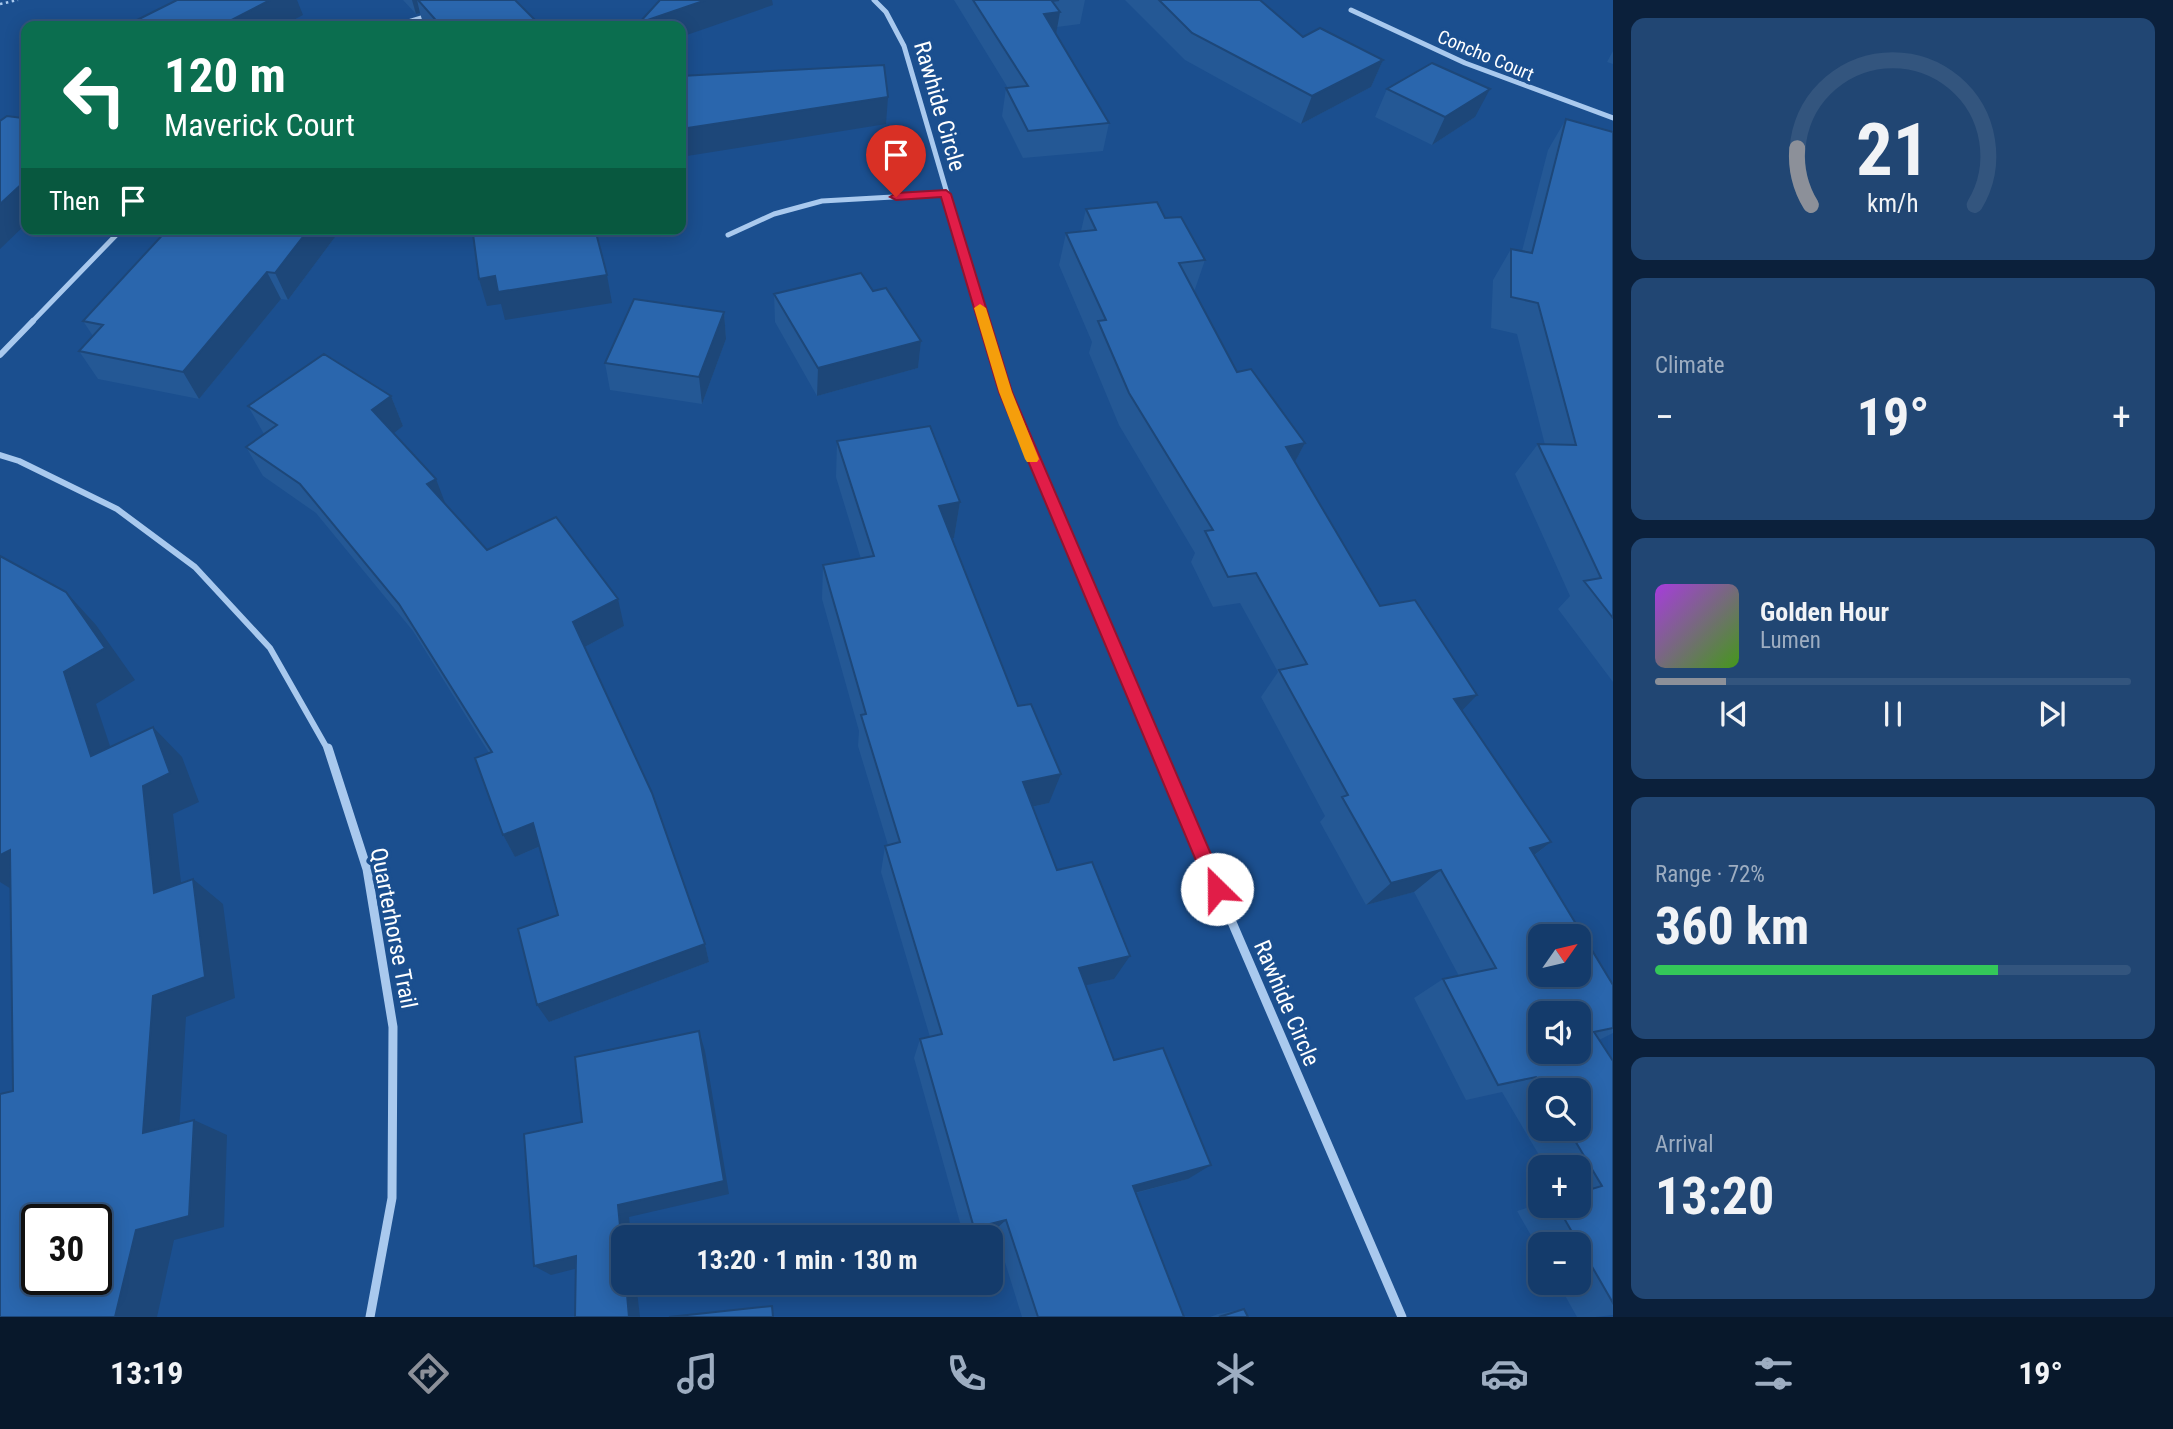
<!DOCTYPE html>
<meta charset="utf-8">
<style>
body{margin:0;font-family:"Roboto Condensed",sans-serif;background:#214673;color:#f1f3f6;height:100vh;display:flex;flex-direction:column;font-size:26px;white-space:nowrap}
*{box-sizing:border-box;margin:0}
p{font-size:23px;color:#9dadc1}
.icon{flex:none;width:38px;height:38px;fill:none;stroke:currentColor;stroke-width:2;stroke-linecap:round;stroke-linejoin:round}
.map{position:relative;flex:1;overflow:hidden}
.side{display:flex;flex-direction:column;gap:18px;padding:18px;background:#0b203b;width:560px}
.side>*{flex:none}
.banner{position:absolute;left:21px;top:21px;width:665px;height:214px;border-radius:14px;box-shadow:0 4px 18px #0003,0 0 0 2px #33557e;background:#0b6e4f;color:#fff;overflow:hidden}
.needle{width:46px;rotate:56deg}
.buttons{position:absolute;left:1528px;top:924px;display:grid;gap:14px}
.buttons a{display:grid;place-items:center;width:63px;height:63px;border-radius:14px;background:#143b6b;box-shadow:0 4px 18px #0003,0 0 0 2px #33557e;font-size:35px}
.speed{position:absolute;left:21px;top:1204px;display:flex;gap:14px;font-size:35px;font-weight:700;text-align:center}
.speed>*{display:grid;place-content:center;width:91px;height:91px;border-radius:50%;background:#143b6b;box-shadow:0 4px 18px #0003,0 0 0 2px #33557e;line-height:1}
.speed .limit{border:4px solid #111;border-radius:10px;background:#fff;color:#111}
.pin{position:absolute;display:grid;place-items:center;width:60px;height:60px;color:#fff;margin:-72px -30px;border-radius:50% 50% 50% 0;rotate:-45deg;box-shadow:0 0 7px #0007}
.pin .icon{rotate:45deg}
.me{position:absolute;width:77px;margin:-38px;rotate:337deg;stroke-linejoin:round;filter:drop-shadow(0 0 5px #0008)}
.turn{display:flex;align-items:center;gap:24px;height:147px;padding:0 28px;font-size:32px}
.turn .icon{width:91px;height:91px;stroke-width:2.5}
.turn b{display:block;font-size:49px;line-height:60px}
.then{display:flex;align-items:center;height:66px;padding:0 28px;background:#0003;gap:14px;font-size:26px}
.big{font-size:52px;font-weight:700;line-height:1.1}
.side .card{flex:1;display:flex;flex-direction:column;justify-content:center;gap:10px;min-width:0;padding:0 24px;border-radius:14px;background:#214673}
.side .dial{align-items:center;gap:0}
.dial svg{height:182px;overflow:visible;fill:none;stroke:#33557e;stroke-width:7;stroke-linecap:round;text-anchor:middle}
.dial text{fill:#f1f3f6;stroke:none}
.song{display:flex;align-items:center;gap:21px}
.cover{width:84px;height:84px;border-radius:10px;background:linear-gradient(135deg,hsl(280 70% 55%),hsl(100 70% 35%))}
.played{height:7px;border-radius:4px;background:linear-gradient(90deg,#8c9099 15%,#33557e 15%)}
.keys{display:flex;justify-content:space-around;direction:ltr}
.heat{display:flex;justify-content:space-between;align-items:center;font-size:38px;direction:ltr}
.charge{height:10px;border-radius:5px;background:linear-gradient(90deg,#34c759 72%,#33557e 0)}
.trip{position:absolute;left:611px;top:1225px;width:392px;height:70px;border-radius:14px;background:#143b6b;box-shadow:0 4px 18px #0003,0 0 0 2px #33557e;font-weight:700;line-height:70px;text-align:center}
.menu{display:flex;height:112px;justify-content:space-around;align-items:center;background:#08182b;color:#9dadc1}
.menu .icon{width:49px;height:49px}
.menu .active{color:#8c9099}
.menu b{font-size:32px;color:#f1f3f6}
main{display:flex;flex:1;min-height:0}
.map>svg:first-child{display:block}
.lines{fill:none;stroke-linecap:round;stroke-linejoin:round}
.path{stroke:#a9c9ee;stroke-width:2.5;stroke-dasharray:2.5 3.5;stroke-linecap:butt}
.street-far2{stroke:#a9c9ee;stroke-width:5}
.street-far1{stroke:#a9c9ee;stroke-width:6}
.street{stroke:#a9c9ee;stroke-width:9}
.wall{fill:#245895;fill-rule:evenodd}
.shaded-wall{fill:#1d4779}
.building{fill:#2a66ad;stroke:#1d4779;stroke-width:2;fill-rule:evenodd}
.route{fill:#e11d48;stroke:#92132f;stroke-width:2}
.slow{fill:#f59e0b}
.labels{text-anchor:middle;stroke-width:7;stroke-linejoin:round;paint-order:stroke}
.far-street-label{font-size:19px;fill:#fff;stroke:#1b4f8f}
.street-label{font-size:23px;fill:#fff;stroke:#1b4f8f}
</style>
<main>
<div class="map">
<svg width="1613" height="1317" viewBox="0 0 1613 1317">
<rect width="100%" height="100%" fill="#1b4f8f"/>
<g class="lines">
<path class="path" d="M0,4l18,-4"/>
<path class="street-far2" d="M874,0l12,12 18,34 81,277
M1351,10l114,53 148,55
M395,26l33,-10
M728,235l46,-21 48,-13 124,-7
M31,323l91,-94"/>
<path class="street-far1" d="M984,321l21,71 152,358
M0,355l33,-34
M0,455l19,6 98,48 78,58 75,81 58,102"/>
<path class="street" d="M328,748l39,121 26,158 -1,171 -22,119
M1157,748l245,569"/>
</g>
<path class="wall" d="M403,0h112l26,26h-115l-3,-3 -3,-10 -4,1z
M954,0h131l-5,24 -23,3 -1,7 53,89 -6,28 -80,7 -21,-42 4,-28h2z
M1125,0h135l43,37 80,23 -12,27 -70,37 -116,-64z
M1613,51v13l-6,-2z
M1387,89l88,28 -43,28 -57,-28z
M1566,119l47,13v550l-55,-73 12,-13 -55,-122 23,-30 7,1 -28,-111 -26,-6 2,-48 18,-31 11,2 26,-101z
M1086,209l79,9 40,42 -11,32 43,80 68,71 -10,19 85,144 82,105 89,131 -16,13 78,130v48l-14,7 14,21v254l-17,2h-19l-19,-34h20v-39h-38v7l-23,-40 23,-7v2h38v-39h-32l-44,-75 -36,8 -52,-102 29,-19 16,-3 -45,-84 -48,13 -46,-83 5,-6 -64,-119 17,-25 -38,-69 -27,4 -22,-45 4,-9 -76,-128 -30,-72 3,-11 -33,-77 7,-32 15,-2zM1540,1090h38v39h-38z
M168,229h173l-53,71 -7,-1 -82,100 -101,-20 -19,-28 14,-15 -10,-15z
M873,291l48,50 -3,27 -101,28 -42,-74 -1,-28z
M724,312l2,27 -24,65 -92,-14 -5,-27z
M391,396l12,30 -10,7 53,72 41,45 137,76 -39,21 120,297 4,18 -160,60 9,-107 -19,-68 -24,10 -12,-22 -14,-82 -76,-122 -97,-118 -53,-37 -17,-29 18,-13 -16,-28z
M837,441l123,61 -6,36h-2l97,265 -17,4 25,63 57,109 -28,6 28,75 74,119 -52,14 48,124h-162l-27,-87 -26,7h-5l-50,-179 6,-19 10,-2 -49,-165 4,-26 3,-1 -30,-99 1,-15 -37,-132 1,-34 38,-6 -25,-82z
M1244,1309l4,8h-38l8,-3z"/>
<path class="shaded-wall" d="M270,0h27l6,15 -21,11h-62z
M412,0h5l3,13 -4,1z
M706,0h66l1,5 -92,32v-11h-42v-3z
M1060,12l-5,28 -11,-26z
M1383,60l-12,27 -70,37 11,-28z
M1490,89l-15,28 -43,28 13,-28z
M888,97l-2,27 -205,33v-28z
M26,180v44l-26,25v-45z
M309,229h32l-53,71 -13,-27z
M267,272l14,27 -82,100 -16,-27z
M607,275l5,28 -107,17 -4,-16 -14,2 -8,-27 16,-3z
M724,312l2,27 -24,65 -3,-27z
M921,341l-3,27 -101,28 1,-28z
M391,396l12,30 -18,14 -13,-30z
M1305,443l-17,32 -2,-28z
M436,479l11,29 -20,-24z
M960,502l-6,36 -20,3 5,-35z
M66,592l30,33 39,55 -39,24 27,81 -32,-29 -27,-84z
M618,599l6,27 -43,23 -8,-27z
M1477,695l-26,27 3,-23z
M153,727l29,30 17,45 -26,12 12,103 -31,-24 -11,-107z
M1061,774l-12,29 -36,8 10,-29z
M533,823l10,22 -28,12 -12,-22z
M1551,842l-31,24 10,-18z
M10,850l6,42 -16,-10v-27z
M1441,870l-27,22 -48,13 25,-22z
M193,879l30,25 12,94 -49,19 -8,130 -35,-14 10,-137z
M705,944l4,18 -160,60 -12,-17z
M1130,956l-16,23 -49,11 14,-22z
M699,1031l6,20 24,143 -100,23 2,20h-8v20l-5,-52z
M194,1120l33,15 -3,92 -50,13 -17,77h-42l21,-87z
M1211,1165l-23,14 -73,19 18,-12z
M1006,1220l-11,10 -29,7 8,-9z
M576,1256l14,9 -39,10 -17,-9z
M626,1283h10l4,34h-11z"/>
<path class="building" d="M177,0h93l-50,26h-95z
M418,0h97l26,26h-100z
M660,0h46l-67,23z
M973,0h86l-7,1 8,11 -16,2 65,109 -81,8 -22,-43 22,-2z
M1159,0h101l43,37 17,-9 63,32 -71,36 -120,-63z
M1432,63l58,26 -45,28 -58,-28z
M884,65l4,32 -207,32v-53z
M26,114v66l-26,24v-83l7,-5 15,2z
M1566,119l47,13v486l-29,-37 17,-3 -63,-134 38,1 -38,-142 -27,-6v-48l21,4z
M1157,202l8,16 16,-1 24,43 -26,3 58,109 14,-3 54,74 -19,4 94,159 35,-6 62,95 -23,4 97,143 -21,6 83,137v43l-19,4 19,29v242l-56,-97h21v-13l24,-7 -34,-57h10v-39h-34l-8,-13 -38,8 -55,-106 53,-11 -55,-98 -50,13 -49,-86 6,-2 -69,-125 28,-6 -51,-91 -28,4 -23,-46 8,-1 -84,-137 -31,-72 8,-1 -40,-87 30,-3 -10,-21zM1540,936h38v39h-38zM1540,1013h38v39h-38z
M168,229h141l-34,44 -8,-1 -84,100 -104,-21 24,-26 -20,-4z
M505,229h90l12,46 -109,17 -3,-16 -16,3 -6,-45z
M861,273l12,18 13,-3 35,53 -103,27 -44,-74z
M634,299l90,13 -25,65 -94,-14z
M324,354l67,42 -19,14 64,69 -9,5 60,66 69,-33 62,82 -45,23 79,171 53,151 -168,61 -19,-76 40,-14 -25,-92 -30,12 -28,-77 17,-6 -93,-148 -99,-120 -54,-37 31,-22 -29,-19z
M930,426l30,76 -21,4 79,200 13,-2 30,70 -38,8 34,88 35,-8 38,94 -51,12 35,92 49,-12 48,117 -78,21 51,131h-146l-32,-97 -32,8 -54,-189 22,-5 -57,-188 15,-4 -39,-127 5,-1 -43,-149 51,-9 -37,-115z
M0,556l66,36 39,56 -41,24 27,84 62,-29 17,46 -27,13 11,107 39,-14 12,98 -52,19 -10,137 51,-13 -5,96 -53,14 -21,87h-115v-223l13,-3 -3,-241 -10,5zM37,1220h59v59h-59z
M699,1031l25,150 -106,24 5,52v26h3l3,34h-54l1,-61 -42,10 -10,-132 58,-12 -7,-65z
M772,1306l1,11h-104z
M1244,1309l4,8h-29z"/>
<path class="route" d="M946,190l5,4 61,198 214,497 -3,6 -6,2 -7,-2 -2,-6 -209,-497 -58,-195 -45,3 -6,-3 6,-4z"/>
<path class="slow" d="M980,304l6,4 26,84 27,67 -2,3h-10l-2,-3 -26,-67 -25,-84z"/>
<g class="labels">
<g class="far-street-label">
<text transform="translate(1486 55) rotate(23)" y="7">Concho Court</text>
</g>
<g class="street-label">
<text transform="translate(940 106) rotate(74)" y="8">Rawhide Circle</text>
<text transform="translate(394 928) rotate(79)" y="8">Quarterhorse Trail</text>
<text transform="translate(1287 1003) rotate(67)" y="8">Rawhide Circle</text>
</g>
</g>
</svg>
<div class="buttons">
<a><svg class="needle" viewBox="-14 -14 28 28"><path d="M0-13l5 13h-10z" fill="#e53935"/><path d="M0 13l5-13h-10z" fill="#9dadc1"/></svg></a>
<a><svg class="icon" aria-label="sound" viewBox="0 0 24 24"><path d="M4 9h4l5-4v14l-5-4H4zM17 9q2 3 0 6"/></svg></a>
<a><svg class="icon" aria-label="search" viewBox="0 0 24 24"><circle cx="10" cy="10" r="6"/><path d="M15 15l6 6"/></svg></a>
<a>+</a>
<a>−</a>
</div>
<div class="speed"><div class="limit">30</div></div>
<div class="pin" style="left:896px;top:197px;background:#d93025"><svg class="icon" aria-label="arrive" viewBox="0 0 24 24"><path d="M6 21V4h12l-3 4 3 4H6"/></svg></div>
<svg class="me" style="left:1217px;top:889px" viewBox="-20 -20 40 40"><circle r="19" fill="#fff"/><path d="M0-13L10 11 0 6-10 11z" fill="#e11d48"/></svg>
<div class="trip">13:20 · 1 min · 130 m</div>
<div class="banner">
<div class="turn"><svg class="icon" aria-label="left" viewBox="0 0 24 24"><path d="M17 20v-9H6M10 6l-5 5 5 5"/></svg><div><b>120 m</b>Maverick Court</div></div>
<div class="then">Then<svg class="icon" aria-label="arrive" viewBox="0 0 24 24"><path d="M6 21V4h12l-3 4 3 4H6"/></svg></div>
</div>
</div>
<section class="side">
<div class="card dial"><svg viewBox="0 0 100 80">
<path d="M14 69A42 42 0 1 1 86 69"/>
<path d="M14 69A42 42 0 0 1 8 44" stroke="#8c9099"/>
<text x="50" y="56" font-size="32" font-weight="700">21</text>
<text x="50" y="72" font-size="11">km/h</text>
</svg></div>
<div class="card"><p>Climate</p>
<div class="heat"><a>−</a><b class="big">19°</b><a>+</a></div>
</div>
<div class="card">
<div class="song"><i class="cover"></i><div><b>Golden Hour</b><p>Lumen</p></div></div>
<div class="played"></div>
<div class="keys"><svg class="icon" aria-label="previous" viewBox="0 0 24 24"><path d="M18 5L8 12l10 7zM5 5v14"/></svg><svg class="icon" aria-label="pause" viewBox="0 0 24 24"><path d="M8 5v14M16 5v14"/></svg><svg class="icon" aria-label="next" viewBox="0 0 24 24"><path d="M6 5l10 7-10 7zM19 5v14"/></svg></div>
</div>
<div class="card"><p>Range · 72%</p><b class="big">360 km</b><div class="charge"></div></div>
<div class="card"><p>Arrival</p><b class="big">13:20</b></div>
</section>
</main>
<nav class="menu">
<b>13:19</b>
<svg class="icon active" aria-label="directions" viewBox="0 0 24 24"><path d="M12 3l9 9-9 9-9-9zM9 14v-3h6M13 9l2 2-2 2"/></svg>
<svg class="icon" aria-label="music" viewBox="0 0 24 24"><path d="M9 18V5l10-2v13"/><circle cx="6" cy="18" r="3"/><circle cx="16" cy="16" r="3"/></svg>
<svg class="icon" aria-label="phone" viewBox="0 0 24 24"><path d="M5 4h4l2 5-3 2q2 4 5 5l2-3 5 2v4C11 20 4 13 5 4z"/></svg>
<svg class="icon" aria-label="climate" viewBox="0 0 24 24"><path d="M12 3v18M4 7l16 10M4 17L20 7"/></svg>
<svg class="icon" aria-label="car" viewBox="0 0 24 24"><path d="M5 17H2v-5l4-1 3-4h7l3 4 3 1v5h-3M9 17h6M6 11h13"/><circle cx="7" cy="17" r="2"/><circle cx="17" cy="17" r="2"/></svg>
<svg class="icon" aria-label="filters" viewBox="0 0 24 24"><path d="M4 7h16M4 17h16"/><circle cx="9" cy="7" r="2"/><circle cx="15" cy="17" r="2"/></svg>
<b>19°</b>
</nav>
